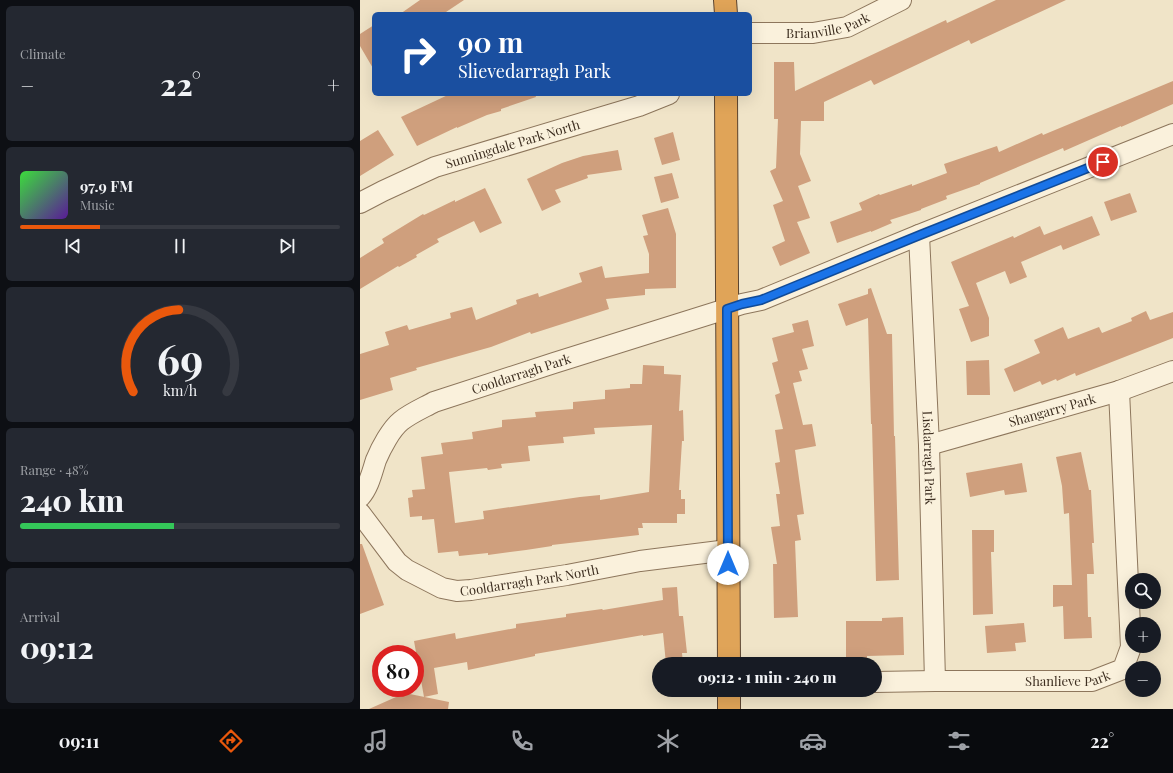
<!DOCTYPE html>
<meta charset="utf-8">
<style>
body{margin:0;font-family:"Playfair Display",serif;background:#242831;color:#f1f3f6;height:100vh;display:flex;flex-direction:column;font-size:15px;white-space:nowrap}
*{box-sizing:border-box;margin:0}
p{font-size:13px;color:#9ea1a6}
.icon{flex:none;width:22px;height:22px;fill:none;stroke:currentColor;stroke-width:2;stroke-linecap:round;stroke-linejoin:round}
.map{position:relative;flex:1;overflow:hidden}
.side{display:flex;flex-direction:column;gap:6px;padding:6px;background:#0d0f14;width:360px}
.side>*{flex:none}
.top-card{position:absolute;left:12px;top:12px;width:380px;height:84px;border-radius:6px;box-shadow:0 4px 16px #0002;background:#1a4fa0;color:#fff;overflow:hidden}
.fabs{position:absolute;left:765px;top:573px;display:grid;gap:8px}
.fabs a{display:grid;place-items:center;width:36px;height:36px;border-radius:50%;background:#171b24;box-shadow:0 4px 16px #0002;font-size:20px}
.speed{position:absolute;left:12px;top:645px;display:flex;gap:8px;font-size:20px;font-weight:700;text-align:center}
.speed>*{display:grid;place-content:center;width:52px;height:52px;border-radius:50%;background:#171b24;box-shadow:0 4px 16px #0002;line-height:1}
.speed .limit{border:6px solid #d22;background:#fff;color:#111}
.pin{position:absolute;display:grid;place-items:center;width:34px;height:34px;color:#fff;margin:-17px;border:2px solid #fff;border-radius:50%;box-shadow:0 1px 4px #0007}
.me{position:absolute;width:44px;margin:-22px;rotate:0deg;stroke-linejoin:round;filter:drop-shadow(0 0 3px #0008)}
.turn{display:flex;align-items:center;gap:14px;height:84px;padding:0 20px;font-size:18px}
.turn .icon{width:52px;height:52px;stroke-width:2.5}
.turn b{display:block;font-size:28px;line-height:34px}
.big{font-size:30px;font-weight:800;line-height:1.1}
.side .widget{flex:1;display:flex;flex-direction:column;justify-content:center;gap:6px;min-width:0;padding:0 14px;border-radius:6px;background:#242831}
.side .dial{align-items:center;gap:0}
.dial svg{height:104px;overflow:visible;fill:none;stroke:#363941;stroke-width:7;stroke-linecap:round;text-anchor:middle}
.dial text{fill:#f1f3f6;stroke:none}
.song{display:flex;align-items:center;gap:12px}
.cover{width:48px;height:48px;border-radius:6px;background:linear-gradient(135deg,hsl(120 70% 55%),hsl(270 70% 35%))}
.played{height:4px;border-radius:2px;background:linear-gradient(90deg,#ea580c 25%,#363941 25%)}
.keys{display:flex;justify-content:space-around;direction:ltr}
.heat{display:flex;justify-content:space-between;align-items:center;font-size:22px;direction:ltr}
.charge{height:6px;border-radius:3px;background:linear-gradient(90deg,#34c759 48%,#363941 0)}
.trip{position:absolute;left:292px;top:657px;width:230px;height:40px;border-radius:20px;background:#171b24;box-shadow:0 4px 16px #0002;font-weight:800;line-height:40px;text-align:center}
.dock{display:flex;height:64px;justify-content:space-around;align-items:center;background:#090b0e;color:#9ea1a6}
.dock .icon{width:28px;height:28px}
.dock .on{color:#ea580c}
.dock b{font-size:18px;color:#f1f3f6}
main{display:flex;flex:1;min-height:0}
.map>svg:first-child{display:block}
.building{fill:#cf9f7d;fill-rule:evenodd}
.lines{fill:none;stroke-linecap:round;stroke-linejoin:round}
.minor-casing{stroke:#8d765c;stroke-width:22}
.highway-casing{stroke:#5b4430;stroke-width:24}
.minor{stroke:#faf1dc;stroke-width:20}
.highway{stroke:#e0a458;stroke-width:22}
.route-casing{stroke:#114b97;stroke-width:10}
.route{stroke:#1a73e8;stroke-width:7}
.labels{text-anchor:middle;stroke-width:4;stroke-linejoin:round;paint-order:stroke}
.street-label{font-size:13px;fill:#3d2e20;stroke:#f7eed8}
</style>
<main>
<section class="side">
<div class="widget"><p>Climate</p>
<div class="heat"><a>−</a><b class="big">22°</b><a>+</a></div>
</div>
<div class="widget">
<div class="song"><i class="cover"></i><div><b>97.9 FM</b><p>Music</p></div></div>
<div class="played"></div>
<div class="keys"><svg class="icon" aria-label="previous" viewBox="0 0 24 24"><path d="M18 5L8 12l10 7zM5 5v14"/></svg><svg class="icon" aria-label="pause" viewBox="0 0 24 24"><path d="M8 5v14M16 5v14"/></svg><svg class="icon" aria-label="next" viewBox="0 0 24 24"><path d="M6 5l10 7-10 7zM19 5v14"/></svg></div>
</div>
<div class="widget dial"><svg viewBox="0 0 100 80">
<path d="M14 69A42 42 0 1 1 86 69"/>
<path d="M14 69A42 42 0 0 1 49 6" stroke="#ea580c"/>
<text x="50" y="56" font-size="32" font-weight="700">69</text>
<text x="50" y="72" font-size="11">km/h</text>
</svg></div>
<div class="widget"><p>Range · 48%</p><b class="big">240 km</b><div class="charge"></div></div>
<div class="widget"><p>Arrival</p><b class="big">09:12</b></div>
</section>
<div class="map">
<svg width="813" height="709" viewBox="0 0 813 709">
<rect width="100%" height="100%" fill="#f0e4c8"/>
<path class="building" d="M60,0h44l-21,14h-43z
M636,0h70l-95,44 -2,-4 -95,45 -3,-5 -47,22v19h-23l-1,33 11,27 -13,5 12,32 -13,4 13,31 -30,13 -8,-19 13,-6 -12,-36 10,-4 -13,-30 6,-3 2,-49h-4v-57h20l1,29 151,-71 1,3z
M14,25v45l-14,-24v-12z
M813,81v23l-52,23v-1l-57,25 -1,-3 -83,35v1l-34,12 1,3 -26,10v1l-31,10 2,3 -21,9v-1l-34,12 -7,-21 32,-12 -3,-7 20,-9 1,1 32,-11v2l35,-13 -3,-9 53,-18 2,6 43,-19 1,2z
M90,94h85l1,3 -35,12v2l-14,4 -30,13v-1l-40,19 -16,-29z
M18,130l16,25 -34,21v-35z
M313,132l7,28 -18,5 -8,-27z
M258,150l4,20 -35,5 1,3 -33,12 6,12 -19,9 -15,-32 35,-16 21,-7z
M312,173l7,25 -18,5 -7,-26z
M125,188l17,35 -22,10 -6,-12 -37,18 2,3 -23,13 1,2 -18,10 -1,-1 -38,23v-31l24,-15 -2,-4 41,-25 1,1 31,-15v2z
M770,193l7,19 -26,9 -7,-19z
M308,208l8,26v54l-31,1v6l-39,4 3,10 -78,25 -1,-2 -39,15 -75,21 1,2 -27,8 3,12 -33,10v-46l29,-9 -4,-13 22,-7 2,5 42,-12 -1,-5 22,-6 4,13 41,-16 -1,-4 22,-7 1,4 43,-15 -3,-9 23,-7 3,12 44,-5v-19l-6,-18 5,-1 -6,-20z
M732,216l8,19 -37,15 -2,-5 -40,17 6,15 -17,7 -5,-13 -29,12 13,35v18l-18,6 -12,-33 10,-3 -18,-44 62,-26 1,2 26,-12 4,9z
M511,288l16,46h5l2,102h1l4,144 -23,1 -4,-157h-1l-3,-106 -22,8 -8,-22 30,-10v-5z
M786,311l4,9 23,-8v26l-97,38 -1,-3 -18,8 -1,-2 -14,6 -2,-4 -26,11 -10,-23 36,-16 -6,-13 29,-13 5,12 31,-12 3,6 30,-12 -1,-3z
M448,320l6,26 -12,3 6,20 -9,2 3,10 -9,2 10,42 9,-1 4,22 -21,4 9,64 -7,1 4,25 -6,1 3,76 -24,1 -1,-54h4l-6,-37 9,-1 -4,-32h4l-5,-31 5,-1 -5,-32 8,-1 -8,-34 5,-2 -8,-30 6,-2 -6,-23 22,-6 -2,-8z
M629,360l1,35h-23l-1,-34z
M283,365l21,1v8l17,1 -2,36 4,-1 1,31h-2l-3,49h2v9h4v15h-8v9h-35l1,5h-5l1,7 -87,10v1l-26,4 -38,5v-2l-29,3 -1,-5 -20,2 -4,-34 -12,1v-4l-12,1 -2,-19 5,-1 -1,-7 13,-1 -4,-32 22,-3 -2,-11 32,-4 -1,-7 30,-5v-7l34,-3 -1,-5 38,-3v-7l32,-3v-9l25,-2v-4h12zM292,425l-3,67 -49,8v-5l-20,2 -97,14 1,8 -29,4 -6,-51 38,-4 1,2 14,-2 -1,-4 29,-3 -2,-15 36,-3 -1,-6 32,-3 -1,-6z
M721,452l8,38h2l3,53h-2l2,31h-7l1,43h3l1,21 -28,1 -1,-33 -10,1v-22h19l-3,-72 -5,1 -2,-28 -6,-29z
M662,463l5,29 -22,3 -1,-5 -34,7 -4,-24z
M612,530h22v22h-3l2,62 -20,1z
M0,544h2l22,61 -24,9z
M317,587l2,29h4l4,37h-5l1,11h-17l-3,-31 -20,3v-1l-108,19v2l-67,14 -1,-8 -33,6 4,26 -14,3 -10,-56 41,-8 1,6 60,-11v-4l50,-7v-3l36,-5 1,1 60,-10 -1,-12z
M543,617l1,38 -37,1v3h-21v-38h36v-3z
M664,623l2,19 -11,1 1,8 -29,2 -2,-27z
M45,693l44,9 -1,7h-79z"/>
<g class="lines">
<g class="minor-casing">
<g id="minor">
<path id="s1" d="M390,33h63l34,-6 54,-27"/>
<path id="s2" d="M0,203l23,-12 52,-24 204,-61 30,-12"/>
<path id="s3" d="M559,235l10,210 6,236"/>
<path id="s4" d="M569,445l190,-54 54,-20"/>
<path id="s5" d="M0,497c9,-10 12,-25 16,-37 5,-12 15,-31 25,-39 10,-8 22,-13 33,-19l120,-39 188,-59 19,-4 158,-65 254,-101"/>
<path id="s6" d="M0,513l37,49 10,8 35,18 15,3 14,-1 96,-15 73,-14 88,-11"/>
<path id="s7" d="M515,682l60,-1h157l31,-12 8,-22 -12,-256"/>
</g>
</g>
<g class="highway-casing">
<path id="highway" d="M365,0l1,14
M366,94l3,570
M369,709v-19"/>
</g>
<use href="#minor" class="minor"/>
<use href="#highway" class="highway"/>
</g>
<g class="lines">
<g class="route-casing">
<path id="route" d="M368,564l-1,-255 15,-5 19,-4 159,-65 183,-73"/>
</g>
<use href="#route" class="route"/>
</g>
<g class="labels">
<g class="street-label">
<text dy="5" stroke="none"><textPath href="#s1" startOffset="79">Brianville Park</textPath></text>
<text dy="5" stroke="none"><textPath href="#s2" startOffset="164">Sunningdale Park North</textPath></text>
<text dy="5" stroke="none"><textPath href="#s5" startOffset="217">Cooldarragh Park</textPath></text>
<text dy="5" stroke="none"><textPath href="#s4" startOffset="128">Shangarry Park</textPath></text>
<text dy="5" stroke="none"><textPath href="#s3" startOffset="223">Lisdarragh Park</textPath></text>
<text dy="5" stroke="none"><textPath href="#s6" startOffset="202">Cooldarragh Park North</textPath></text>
<text dy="5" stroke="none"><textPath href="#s7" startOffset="193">Shanlieve Park</textPath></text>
</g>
</g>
</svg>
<div class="fabs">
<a><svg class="icon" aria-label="search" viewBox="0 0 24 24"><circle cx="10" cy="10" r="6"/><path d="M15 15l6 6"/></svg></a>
<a>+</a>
<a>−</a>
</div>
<div class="speed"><div class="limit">80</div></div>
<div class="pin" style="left:743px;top:162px;background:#d93025"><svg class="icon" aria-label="arrive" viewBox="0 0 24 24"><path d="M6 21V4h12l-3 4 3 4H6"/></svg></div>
<svg class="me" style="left:368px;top:564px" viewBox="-20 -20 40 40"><circle r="19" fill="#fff"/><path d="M0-13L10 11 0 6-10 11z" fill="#1a73e8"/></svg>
<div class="trip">09:12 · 1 min · 240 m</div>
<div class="top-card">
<div class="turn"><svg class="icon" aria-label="right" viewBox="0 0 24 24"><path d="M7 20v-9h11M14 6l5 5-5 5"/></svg><div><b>90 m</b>Slievedarragh Park</div></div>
</div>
</div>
</main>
<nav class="dock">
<b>09:11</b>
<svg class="icon on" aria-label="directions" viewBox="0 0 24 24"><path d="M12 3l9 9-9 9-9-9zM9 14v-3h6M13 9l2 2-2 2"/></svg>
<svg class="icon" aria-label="music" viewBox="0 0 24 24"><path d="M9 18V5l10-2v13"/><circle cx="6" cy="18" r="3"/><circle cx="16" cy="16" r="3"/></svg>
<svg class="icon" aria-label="phone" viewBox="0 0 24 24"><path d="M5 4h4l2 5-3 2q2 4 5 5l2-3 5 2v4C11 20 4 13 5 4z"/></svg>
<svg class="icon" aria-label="climate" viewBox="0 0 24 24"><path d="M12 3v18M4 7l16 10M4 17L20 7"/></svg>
<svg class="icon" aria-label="car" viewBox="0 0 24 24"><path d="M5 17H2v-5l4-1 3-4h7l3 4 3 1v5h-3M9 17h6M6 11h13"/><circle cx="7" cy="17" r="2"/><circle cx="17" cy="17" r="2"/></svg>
<svg class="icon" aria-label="filters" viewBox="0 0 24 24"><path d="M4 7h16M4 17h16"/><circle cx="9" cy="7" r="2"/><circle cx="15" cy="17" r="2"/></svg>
<b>22°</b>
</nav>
